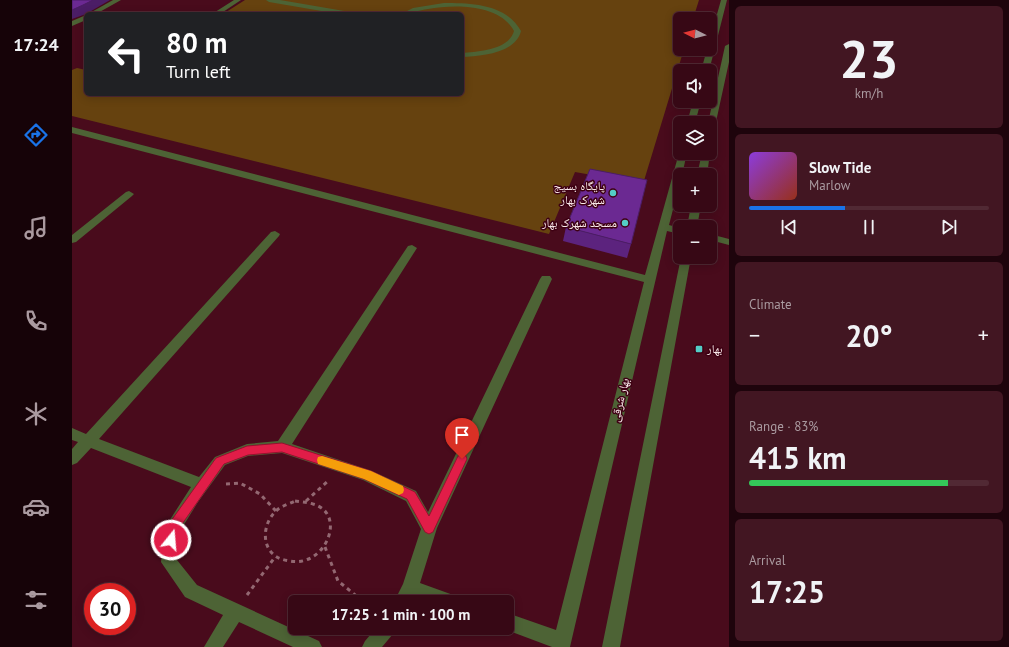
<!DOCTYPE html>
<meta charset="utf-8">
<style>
body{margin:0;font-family:"PT Sans","Noto Naskh Arabic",sans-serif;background:#421622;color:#f1f3f6;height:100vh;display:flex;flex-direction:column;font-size:15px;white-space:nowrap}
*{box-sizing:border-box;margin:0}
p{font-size:13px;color:#aa9aa0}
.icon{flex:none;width:22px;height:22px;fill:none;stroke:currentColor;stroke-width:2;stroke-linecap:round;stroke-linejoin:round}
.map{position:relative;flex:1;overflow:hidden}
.sheet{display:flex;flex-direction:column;gap:6px;padding:6px;background:#1e040c;width:280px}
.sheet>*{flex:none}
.hud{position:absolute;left:12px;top:12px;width:380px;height:84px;border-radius:6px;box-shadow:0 2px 10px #0003,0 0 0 1px #512934;background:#202124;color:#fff;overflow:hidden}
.needle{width:26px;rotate:276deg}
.fabs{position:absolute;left:601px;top:12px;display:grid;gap:8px}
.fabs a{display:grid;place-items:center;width:44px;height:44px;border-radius:6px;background:#370815;box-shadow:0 2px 10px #0003,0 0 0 1px #512934;font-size:20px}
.speed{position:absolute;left:12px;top:583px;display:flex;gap:8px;font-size:20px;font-weight:700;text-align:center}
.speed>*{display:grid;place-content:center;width:52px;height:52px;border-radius:50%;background:#370815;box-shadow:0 2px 10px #0003,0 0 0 1px #512934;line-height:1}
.speed .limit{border:6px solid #d22;background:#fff;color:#111}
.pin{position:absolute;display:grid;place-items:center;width:34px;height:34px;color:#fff;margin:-41px -17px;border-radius:50% 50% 50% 0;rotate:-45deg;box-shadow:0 0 4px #0007}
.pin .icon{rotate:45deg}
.me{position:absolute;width:44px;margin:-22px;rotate:17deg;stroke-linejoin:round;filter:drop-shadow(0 0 3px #0008)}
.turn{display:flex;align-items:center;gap:14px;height:84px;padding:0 16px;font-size:18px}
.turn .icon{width:52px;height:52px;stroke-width:2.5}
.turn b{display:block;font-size:28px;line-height:34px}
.big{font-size:30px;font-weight:800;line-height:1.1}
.sheet .tile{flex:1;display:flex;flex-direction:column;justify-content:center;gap:6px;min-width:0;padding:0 14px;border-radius:6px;background:#421622}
.sheet .dial{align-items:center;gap:0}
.dial b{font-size:52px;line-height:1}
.song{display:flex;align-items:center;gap:12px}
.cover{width:48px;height:48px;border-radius:6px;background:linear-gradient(135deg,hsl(270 70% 55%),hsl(10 70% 35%))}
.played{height:4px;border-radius:2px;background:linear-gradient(90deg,#1a73e8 40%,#512934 40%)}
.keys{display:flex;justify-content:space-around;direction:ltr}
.heat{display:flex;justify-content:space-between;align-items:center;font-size:22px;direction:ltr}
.charge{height:6px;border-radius:3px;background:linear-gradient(90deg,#34c759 83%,#512934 0)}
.trip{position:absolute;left:216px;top:595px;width:226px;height:40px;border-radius:6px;background:#370815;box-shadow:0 2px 10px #0003,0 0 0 1px #512934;font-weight:800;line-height:40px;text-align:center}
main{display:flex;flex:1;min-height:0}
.tab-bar{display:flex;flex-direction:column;width:72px;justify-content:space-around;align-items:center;background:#160308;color:#aa9aa0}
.tab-bar .icon{width:28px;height:28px}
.tab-bar .selected{color:#1a73e8}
.tab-bar b{font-size:18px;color:#f1f3f6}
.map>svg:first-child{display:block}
.green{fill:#66420f}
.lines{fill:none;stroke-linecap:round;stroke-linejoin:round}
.path{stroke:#936872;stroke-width:3;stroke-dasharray:4 4;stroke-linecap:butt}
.minor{fill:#4d6335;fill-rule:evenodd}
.wall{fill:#5c237e}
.shaded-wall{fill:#4b1d66}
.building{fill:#6b2992;stroke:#4b1d66}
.route{fill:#e11d48;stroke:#92132f}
.slow{fill:#f59e0b}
.poi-dot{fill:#54cdc6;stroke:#3e0013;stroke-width:1.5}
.labels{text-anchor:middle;stroke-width:3;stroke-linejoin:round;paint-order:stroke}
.poi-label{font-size:12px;fill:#fceced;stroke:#3e0013;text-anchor:end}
.street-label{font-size:12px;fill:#fceced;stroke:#3e0013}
</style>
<main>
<nav class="tab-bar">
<b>17:24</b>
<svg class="icon selected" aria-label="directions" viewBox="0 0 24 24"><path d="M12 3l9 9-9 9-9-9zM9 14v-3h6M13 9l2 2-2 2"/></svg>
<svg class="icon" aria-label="music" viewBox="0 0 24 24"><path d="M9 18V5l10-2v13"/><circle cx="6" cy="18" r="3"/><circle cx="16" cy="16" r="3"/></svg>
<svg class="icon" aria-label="phone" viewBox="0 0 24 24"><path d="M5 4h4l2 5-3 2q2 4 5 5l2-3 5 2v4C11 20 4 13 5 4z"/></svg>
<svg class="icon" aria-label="climate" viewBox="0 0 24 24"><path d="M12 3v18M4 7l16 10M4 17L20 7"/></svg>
<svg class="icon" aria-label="car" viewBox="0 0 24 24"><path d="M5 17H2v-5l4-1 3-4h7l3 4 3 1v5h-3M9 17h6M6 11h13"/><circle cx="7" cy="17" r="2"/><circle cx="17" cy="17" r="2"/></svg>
<svg class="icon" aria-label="filters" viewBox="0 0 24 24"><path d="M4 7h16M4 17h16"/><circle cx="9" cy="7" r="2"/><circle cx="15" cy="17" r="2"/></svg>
</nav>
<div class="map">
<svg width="657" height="647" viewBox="0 0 657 647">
<rect width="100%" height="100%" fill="#490b1c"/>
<path class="green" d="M173,0h454l-6,19h-13v30h4l-41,135 -68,-12 -26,62 -477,-118v-46l5,-2 9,2v24h376v-80h-239z"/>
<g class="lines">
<path class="path" d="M154,484l14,-1 20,11 16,17
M223,501c6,1 12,1 18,3 35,10 12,64 -23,57 -6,-1 -12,-2 -17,-7 -12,-11 -9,-32 3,-43 5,-5 13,-7 19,-10z
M234,501l22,-20
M253,547l13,34 26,21
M175,595l28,-38"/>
<path class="minor" d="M41,0h8l-25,14h-8z
M162,0h7l-21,14h-8z
M194,0h14l70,12 3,2h-14l-70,-12z
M649,0h6l-18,71h-8l6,-22h3v-10z
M372,3c28,0 62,1 77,28 -5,22 -40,25 -59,26v-4c16,-1 47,-3 52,-22 -14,-27 -59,-27 -86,-22 -9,1 -17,5 -27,5l12,-6z
M14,15v5l-14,6v-5z
M657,44v18l-15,69 -4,3v-11h-2l17,-77z
M621,101h8l-6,22h-8z
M0,127l573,148 34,-122 1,-2v2h7l-5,22h-2v7l-11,43 11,3v6l-13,-3 -97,416h-18l-51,-19h6v-15l49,17 88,-348 -572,-149z
M638,152v1l-3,22h-10l5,-22z
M57,191l5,3 -2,2 -56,46 -4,1v-8l54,-43z
M619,205h10l-4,22h-10z
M203,231l5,3 -1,2 -180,203 100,38 16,-20 32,-13 31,-3 130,-195 4,-1 5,3 -125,196 80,27 44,20 12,21 112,-233 2,-3h8l2,3 -115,249 -17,55 36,13 2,6h-32l-12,-4 -3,4h-17l9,-18 18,-55 -15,-28 -43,-21 -81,-27 -34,3 -23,9 -27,37 -18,29 -3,29 20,25 122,56 3,6h-29l-54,-25 -16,25h-19l19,-32 -38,-18 -24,-35 3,-33 27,-42 -100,-39 -14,15 -5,2v-16l6,-7 -6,-2v-12l14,6 185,-202z
M638,234l19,5v6l-19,-5z
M609,257h10l-71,390h-18z
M304,628h20l-3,6 -11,13h-20l3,-6z"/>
</g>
<path class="wall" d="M494,227l65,17 -4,14 -64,-17z"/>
<path class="shaded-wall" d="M21,0h17l-24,14 -14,5v-9z"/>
<path class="building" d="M0,0h21l-10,5 -11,5z
M518,169l57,11 -16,64 -65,-17z"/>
<path class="route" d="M210,443l89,28 44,21 14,24 29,-60 4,-2 4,2 1,3 -34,73 -4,2 -4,-2 -18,-33 -43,-20 -82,-27 -34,3 -24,9 -46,66 -3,14 -4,1 -4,-1 -2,-4 3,-15 48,-67 31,-12z"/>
<path class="slow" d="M250,456l49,15 32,15 1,4 -1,3 -4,2 -35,-16 -46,-15 -1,-4 1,-3z"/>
<g class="poi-dot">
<circle cx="541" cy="193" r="4"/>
<circle cx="553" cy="223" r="4"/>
<rect x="623" y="345" width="8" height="8" rx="2"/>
</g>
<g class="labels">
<g class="poi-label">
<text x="533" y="190">پایگاه بسیج<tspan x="533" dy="14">شهرک بهار</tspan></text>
<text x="545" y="227">مسجد شهرک بهار</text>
<text x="635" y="353" text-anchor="start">بهار</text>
</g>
<g class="street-label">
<text transform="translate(548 400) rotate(-76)" y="4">بهار شرقی</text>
</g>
</g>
</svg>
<div class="fabs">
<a><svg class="needle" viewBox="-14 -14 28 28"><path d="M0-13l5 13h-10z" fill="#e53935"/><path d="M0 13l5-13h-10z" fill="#aa9aa0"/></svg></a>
<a><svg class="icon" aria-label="sound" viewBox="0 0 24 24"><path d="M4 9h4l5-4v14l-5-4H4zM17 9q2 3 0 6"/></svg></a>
<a><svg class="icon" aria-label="layers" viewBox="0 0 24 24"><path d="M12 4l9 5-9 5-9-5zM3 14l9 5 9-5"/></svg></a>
<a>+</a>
<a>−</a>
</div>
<div class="speed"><div class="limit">30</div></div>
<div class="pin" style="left:390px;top:459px;background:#d93025"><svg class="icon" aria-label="arrive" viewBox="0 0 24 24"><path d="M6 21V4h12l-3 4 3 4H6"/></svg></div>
<svg class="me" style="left:99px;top:540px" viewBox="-20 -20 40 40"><circle r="17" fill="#e11d48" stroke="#fff" stroke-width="3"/><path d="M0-11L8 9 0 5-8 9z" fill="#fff"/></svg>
<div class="trip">17:25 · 1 min · 100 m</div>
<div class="hud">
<div class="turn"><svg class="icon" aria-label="left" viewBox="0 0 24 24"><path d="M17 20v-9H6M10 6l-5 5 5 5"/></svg><div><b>80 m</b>Turn left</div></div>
</div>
</div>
<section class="sheet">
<div class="tile dial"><b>23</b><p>km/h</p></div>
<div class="tile">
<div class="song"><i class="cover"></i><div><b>Slow Tide</b><p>Marlow</p></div></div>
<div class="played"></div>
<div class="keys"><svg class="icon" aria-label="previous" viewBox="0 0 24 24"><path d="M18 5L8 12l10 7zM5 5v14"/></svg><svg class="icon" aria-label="pause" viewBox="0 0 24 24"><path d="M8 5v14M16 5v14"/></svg><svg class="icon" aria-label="next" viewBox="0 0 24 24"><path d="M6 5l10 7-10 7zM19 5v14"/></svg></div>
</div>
<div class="tile"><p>Climate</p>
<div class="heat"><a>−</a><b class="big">20°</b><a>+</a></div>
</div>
<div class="tile"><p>Range · 83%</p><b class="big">415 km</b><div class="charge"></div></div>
<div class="tile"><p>Arrival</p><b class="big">17:25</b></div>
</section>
</main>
